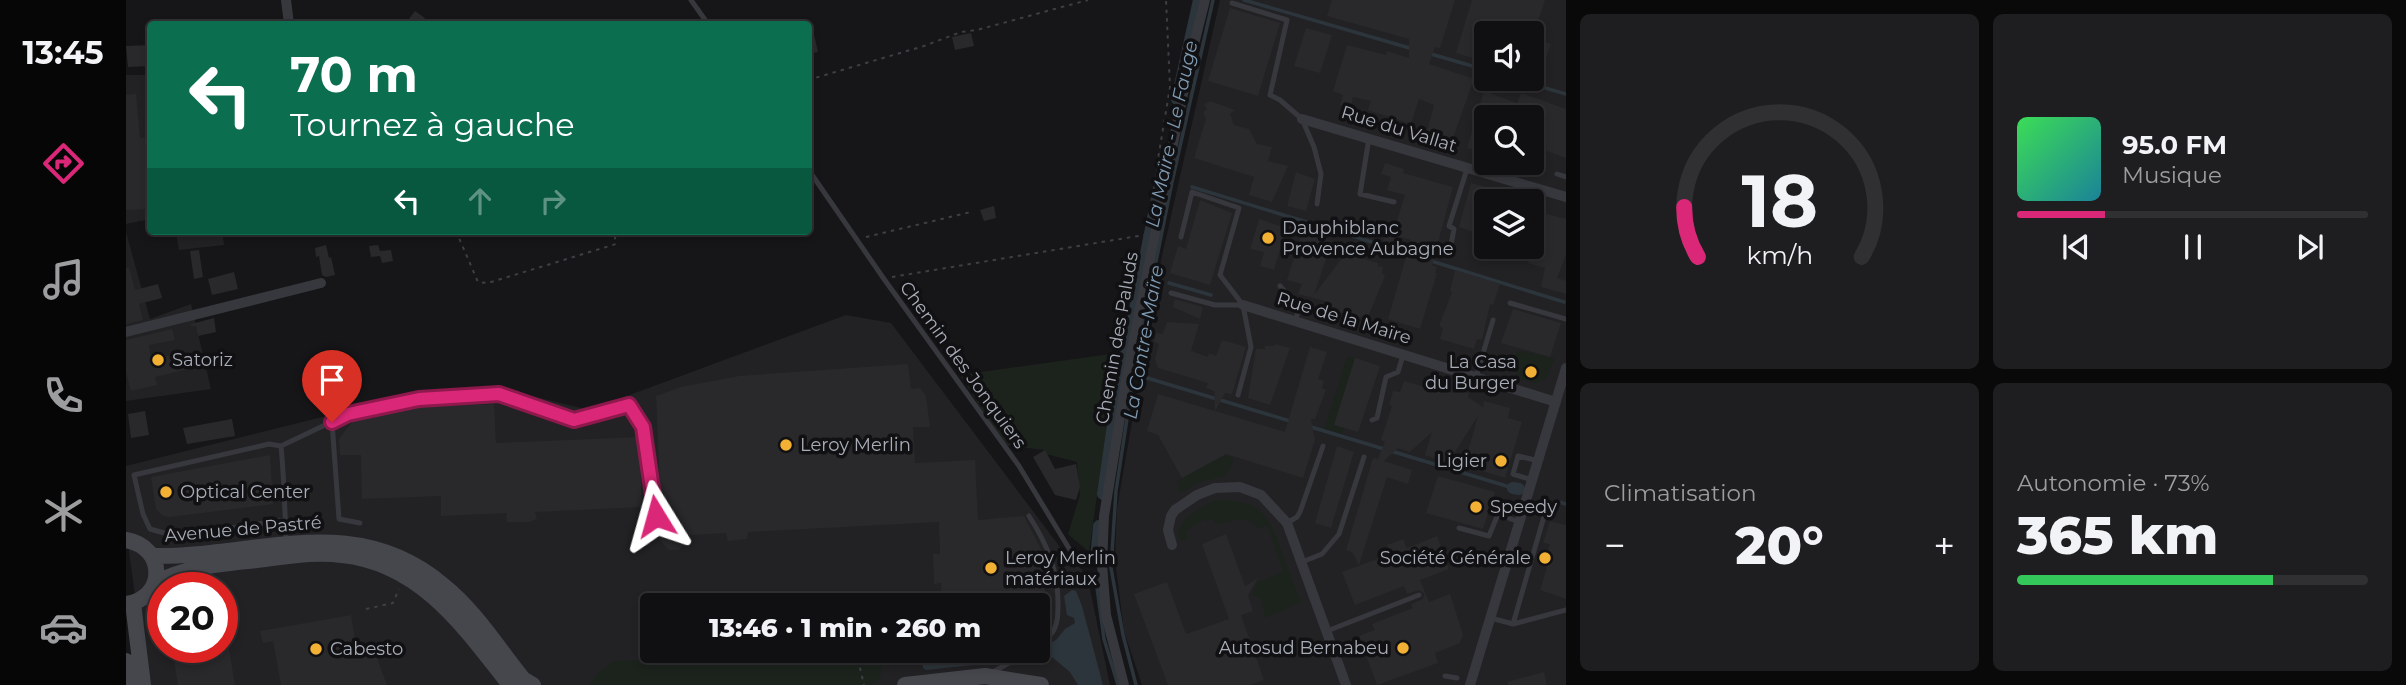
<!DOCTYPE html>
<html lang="fr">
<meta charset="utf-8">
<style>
body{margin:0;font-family:Montserrat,sans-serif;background:#1e1e20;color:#f1f3f6;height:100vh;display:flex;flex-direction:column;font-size:26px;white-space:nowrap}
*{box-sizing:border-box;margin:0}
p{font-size:23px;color:#9c9d9f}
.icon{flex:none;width:38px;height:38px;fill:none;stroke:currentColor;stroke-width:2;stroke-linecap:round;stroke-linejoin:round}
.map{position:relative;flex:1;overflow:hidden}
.drawer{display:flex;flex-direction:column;gap:14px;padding:14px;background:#09090a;width:840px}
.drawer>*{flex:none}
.hud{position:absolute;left:21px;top:21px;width:665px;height:214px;border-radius:7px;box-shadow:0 4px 10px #0003,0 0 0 2px #303032;background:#0b6e4f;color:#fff;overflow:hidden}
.fabs{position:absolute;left:1348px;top:21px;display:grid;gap:14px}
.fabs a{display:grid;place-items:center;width:70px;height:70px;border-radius:7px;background:#101012;box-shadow:0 4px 10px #0003,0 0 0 2px #303032;font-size:35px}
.speed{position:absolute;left:21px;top:572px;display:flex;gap:14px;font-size:35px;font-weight:700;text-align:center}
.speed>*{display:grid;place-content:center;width:91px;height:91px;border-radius:50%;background:#101012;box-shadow:0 4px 10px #0003,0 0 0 2px #303032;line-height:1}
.speed .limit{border:10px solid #d22;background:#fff;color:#111}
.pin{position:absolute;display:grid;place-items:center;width:60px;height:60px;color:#fff;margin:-72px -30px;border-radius:50% 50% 50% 0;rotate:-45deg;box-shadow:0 0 7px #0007}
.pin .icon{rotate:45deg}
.me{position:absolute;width:77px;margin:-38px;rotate:352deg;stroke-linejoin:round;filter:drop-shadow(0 0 5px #0008)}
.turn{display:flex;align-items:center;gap:24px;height:147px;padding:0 28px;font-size:32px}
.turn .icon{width:91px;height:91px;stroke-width:2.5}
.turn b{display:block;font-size:49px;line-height:60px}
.lanes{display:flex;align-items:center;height:66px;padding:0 28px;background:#0003;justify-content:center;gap:35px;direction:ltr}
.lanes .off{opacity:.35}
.big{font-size:52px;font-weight:800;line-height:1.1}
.drawer .widget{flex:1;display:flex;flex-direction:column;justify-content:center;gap:10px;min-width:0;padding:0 24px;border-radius:10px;background:#1e1e20}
.drawer .dial{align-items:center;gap:0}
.dial svg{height:182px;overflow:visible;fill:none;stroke:#303032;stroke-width:7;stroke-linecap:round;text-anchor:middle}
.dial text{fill:#f1f3f6;stroke:none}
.song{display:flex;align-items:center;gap:21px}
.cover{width:84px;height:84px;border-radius:10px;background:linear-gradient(135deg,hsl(130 70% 55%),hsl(190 70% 35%))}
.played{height:7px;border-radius:4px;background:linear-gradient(90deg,#db2777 25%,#303032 25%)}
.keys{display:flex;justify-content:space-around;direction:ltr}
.heat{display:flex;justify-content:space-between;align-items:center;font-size:38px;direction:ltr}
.charge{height:10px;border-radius:5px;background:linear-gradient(90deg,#34c759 73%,#303032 0)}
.drawer .tiles{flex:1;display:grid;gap:14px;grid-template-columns:repeat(2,1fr)}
.trip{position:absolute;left:514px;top:593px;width:410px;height:70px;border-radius:7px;background:#101012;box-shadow:0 4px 10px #0003,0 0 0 2px #303032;font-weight:800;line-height:70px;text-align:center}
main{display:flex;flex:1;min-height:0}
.menu{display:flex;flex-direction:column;width:126px;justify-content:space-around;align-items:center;background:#060607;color:#9c9d9f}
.menu .icon{width:49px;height:49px}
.menu .selected{color:#db2777}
.menu b{font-size:32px;color:#f1f3f6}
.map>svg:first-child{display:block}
.built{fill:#222225;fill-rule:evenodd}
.green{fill:#1c231d}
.water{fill:#2c353c}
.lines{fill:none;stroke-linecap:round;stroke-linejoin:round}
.stream{stroke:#2c353c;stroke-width:3.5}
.canal{stroke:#2c353c;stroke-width:12}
.building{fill:#29292c}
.path{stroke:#3d3f44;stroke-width:2;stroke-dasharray:3.5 5;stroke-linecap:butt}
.lane{stroke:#37383d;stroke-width:5}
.street{stroke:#37383d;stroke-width:10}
.secondary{stroke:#45474d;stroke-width:16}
.route-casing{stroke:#8e194d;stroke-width:18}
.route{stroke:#db2777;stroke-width:12}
.poi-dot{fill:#f2b134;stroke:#111113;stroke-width:2.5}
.labels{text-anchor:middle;stroke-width:7;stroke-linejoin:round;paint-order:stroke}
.street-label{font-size:18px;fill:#a8adb8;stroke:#111113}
.poi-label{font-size:18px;fill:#a8adb8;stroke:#111113;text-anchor:start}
.water-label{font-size:19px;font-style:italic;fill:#7f9bb3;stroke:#111113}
</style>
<main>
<nav class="menu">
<b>13:45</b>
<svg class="icon selected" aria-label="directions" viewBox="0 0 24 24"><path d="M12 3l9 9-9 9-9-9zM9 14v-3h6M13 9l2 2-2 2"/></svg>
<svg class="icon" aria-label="music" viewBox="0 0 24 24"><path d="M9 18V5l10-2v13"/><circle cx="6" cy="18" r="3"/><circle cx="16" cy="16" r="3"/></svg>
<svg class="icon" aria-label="phone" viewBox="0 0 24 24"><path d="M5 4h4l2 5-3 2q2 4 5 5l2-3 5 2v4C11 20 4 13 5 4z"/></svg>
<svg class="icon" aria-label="climate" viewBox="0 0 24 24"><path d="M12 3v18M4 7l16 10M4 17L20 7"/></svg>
<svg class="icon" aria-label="car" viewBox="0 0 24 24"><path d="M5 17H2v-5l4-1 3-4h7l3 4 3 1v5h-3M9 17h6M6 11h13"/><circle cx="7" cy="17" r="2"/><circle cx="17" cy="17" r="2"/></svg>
</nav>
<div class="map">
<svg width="1440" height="685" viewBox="0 0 1440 685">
<rect width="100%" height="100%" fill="#161618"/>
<path class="built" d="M1094,0h346v685h-424l-18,-54 -9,-71 2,-52 40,-230zM1360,33h45v46h-45zM1360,117h45v46h-45zM1360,201h45v46h-45z
M0,75h24v144l-24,5z
M50,231h46l2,14 -45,5z
M0,232l24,87 41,-15 20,85 -85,12z
M720,315l45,8 172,228 24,24 23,110h-963l-21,-156v-63l293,-73 80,-5 90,22zM37,588h59v60h-59zM527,606h385v45h-385z"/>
<path class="green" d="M1391,350l38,8 -9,21 -10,4 -22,-5 2,-6h-4z
M991,353l-28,199 -21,-18 12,-39 -3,-33 -31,-8 -2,-4 -40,-5 -44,-70z
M1221,357l8,1 -21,67 10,3 -2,6 -18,-5z
M1100,455l8,5 -8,16 -27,6 -18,11 -5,-12z
M1089,500c48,0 54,15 68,56 6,16 12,31 18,46l-36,16 -4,-20 -9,-3 5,-13 26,-10 -16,-47 -9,4c-11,-17 -25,-7 -41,-4l-4,-6 -7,2 -2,-2 -18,12 1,7 -6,3 -3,-9c6,-16 22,-25 37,-32z
M733,653l18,6 5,8 -2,12 -9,6h-281l4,-8 19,-16 206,-3z"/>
<path class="water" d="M946,590l4,1 6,15 21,79h-25l-8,-13 -23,-19 -1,-8 10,-5 9,-11 10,-6 -1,-5 -7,-3 -3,-19z
M799,651h58v1l-3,10 -7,3 -47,5 -3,-2 -1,-12z"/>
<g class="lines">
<path class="stream" d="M1118,0l169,49
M1305,54l55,16
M1389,79l51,15
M1066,187l219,67
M1302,260l136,42
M1043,283l42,12
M1008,374l156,47
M1185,427l73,22
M1265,451l122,37
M1433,502l7,2
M969,573l9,66 14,46
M1010,685l-13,-50 -12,-67 5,-77 19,-125 37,-184 41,-182"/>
<path class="canal" d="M1051,99l22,-99
M1387,488l6,1
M977,494l12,-84 50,-252
M970,559l3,-33"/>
</g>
<path class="building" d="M1206,0h123l-15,48 -5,-1 -6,17 45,15 -24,67 -20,-7 1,-7 -4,-1 7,-26 -15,-6 -8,25 -43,-14 3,-9 -18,-4 -2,9 -4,2 -7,-3 3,-10 -10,-4 14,-46 39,10 1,-4 22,7v-19l-82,-23z
M1346,0h73l-11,33h-48v29l-30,-9z
M1104,8l50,15 -22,73 -50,-15z
M289,11l10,7 -4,6h-16z
M682,25h4l6,27 -10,2z
M1180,28l26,7 -12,38 -26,-7z
M845,33l3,13 -19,4 -3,-13z
M1405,37l20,7 -12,34 -8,-2z
M24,45v21l-22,1 -2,-21z
M1358,91l33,12 4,-10 45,16v49l-25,-9 -10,24v-56h-45v36l-19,-5z
M10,94l4,44 10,-1v72l-24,1v-115z
M1084,101l25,9 -5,4 4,11 15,4 8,15 15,3 -4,14 20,5 -16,36 -23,-7 5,-18 -60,-19 12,-39 -3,-7 4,-3 -3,-4z
M1259,163l19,6 -1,4 50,14 -21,78 5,2 -2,6h2l-17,56 -32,-10 23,-79 -10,-3 -5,11 -14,-4 2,-7 5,-1 1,-6h4l11,-35 -18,-5 4,-13 -10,-3z
M1170,172l19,7 -9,32 -19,-5z
M1345,183l15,4v49l-27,-9z
M1074,200l32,13 -22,72 -40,-12 8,-27 8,3z
M868,206l2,12 -12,3 -4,-11z
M1417,213l23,6v35l-9,24 9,3v13l-25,-7 4,-19 -17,-5z
M1133,219l27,9 -12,42 -14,-4 4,-14 -14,-3z
M1176,232l30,9 -18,54 31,-41 33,9v3l5,1 -1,6 3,3 -17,41 -6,-1 -3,3 -25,-9v-2l-6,-1 1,-5 -31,-8 4,-10 -15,-4z
M200,245l3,13 2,-1 4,18 -9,2 -4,-2 -3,-19 -3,1 -1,-9z
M252,245l2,6 11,-1 2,11 -11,2 -2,-7 -9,1 -2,-11z
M73,250l4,27 -9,2 -4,-28z
M3,267l6,23 23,-6 4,14 -23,6 4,16 -17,4v-56z
M1329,270l45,14 -7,21 -3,-1 -8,36 -5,-1 -3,10 -34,-10 3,-11 -4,-2 13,-34 -2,-1z
M108,272l4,17 -26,6 -4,-16z
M1049,299l28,8 -3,12 -27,-12z
M1387,309l48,14 -11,34 -49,-14z
M88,318l2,14 -18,4 -2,-10h-5v-2z
M1041,322l32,2 -8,27 17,6 1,-4 7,3 6,-16 24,7 -14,47 -7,-1 -10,18 70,21 25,-85 17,5 -9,27 6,2 -2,7 4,2 -11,29h-4l4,21 -12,38 -77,-24 -44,24 -24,-43 -11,-4 11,-37 57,17 -1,-20 -8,-3 2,-5 -50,-15 -3,-9 4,-15 -5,-2 2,-9 7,1z
M46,329l3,11 -26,5 2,13 37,-5 4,15 -37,9 2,8 -26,6 -5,-19v-32z
M1149,344l15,4 -20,57 -22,-7 8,-49h9v-3h9z
M1229,358l25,8 -22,66 -24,-7z
M782,364l3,25 9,-1 6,8 4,31h-17l2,36 60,-3 3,60 46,-4 17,33 2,15 4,2v6h-3l1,34h-103l-1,-23 -7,1 -1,-30h7l-1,-32 -191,10 -1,7 -19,2 -2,-8 -35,2 -12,15h-10l-11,-12 16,-16 -13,-13 -5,-113 25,-9 58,-11z
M1278,381l40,12 1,-2 9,2 1,-3 14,3 -1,4 15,10 1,-6 26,7 -2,10 14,4 -17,56 -41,-13 14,-49 -30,47 -23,-8 7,-23 -22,20 -12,-4 -14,13 28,9 -4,14 -21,-7 -28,88 -6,-12 -7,-3 27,-92 5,1 7,-17 -4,-2 11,-34 -3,-1 4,-14 7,1z
M368,404l2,39 143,-6 3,70 -107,5 2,7 -8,3h-22l-1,-9 -65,3v-20l-79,3 -1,-44h-21l-1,-16 16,-21 49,-10z
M19,411l4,24 -18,3 -3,-24z
M106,419l3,17 -48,8 -4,-16z
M1211,446l17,6 -23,76 -16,-5z
M919,450l10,19 21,-5 4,23 -4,13 -21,-5 -22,-38z
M144,455l3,49 -103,13 -7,-1 -7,-7 -5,-32z
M1312,476l57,16 -12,37 -57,-16z
M1424,521l16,4v74l-26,-9 7,-23 -5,-1 8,-22 -7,-1z
M1100,534l19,52 13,-8 -10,17 5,16 -12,4 23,65 -14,5h-82l-34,-91 33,-12 19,52 43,-15 -27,-75z
M1311,536l12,33 -29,11 9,22 21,-8 11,34 2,7 -3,8 -25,10 3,10 -61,22 -18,-49 16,-6 -3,-6 41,-16 -2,-4 12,-5 1,-5 -5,-4 -12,4 -3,-8 -49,19 -13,-33 49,-18 -4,-9 16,-6 4,9z
M225,615l7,41 17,-3 12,32h-106l-8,-44 -10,2 -3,-12z
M46,648h57l6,37h-57z
M1418,672l3,13h-39l-1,-3z"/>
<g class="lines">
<path class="path" d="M682,80l116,-34 37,-14 16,-2 111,-30
M1031,165l13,-78 -4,-87
M330,231l22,51 10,1 128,-39 -2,-13
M740,237l105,-25
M766,277l252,-42
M994,348l7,-33
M240,609l27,-6 6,-14
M730,651l8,34"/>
<path class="lane" d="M565,0l17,24
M1106,3l55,17 -17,75 10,5 22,19 12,28 7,27 -4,30
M1243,138l-9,56 34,8
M682,169l76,110 135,187 51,84 13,10 19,4
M1358,174l3,-11
M1431,174l9,3
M1055,237l11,-45 47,16 -19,67 23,30 8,42 -13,48
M1324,250l4,-21 -5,-3 18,-57
M1154,286l18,21 -2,15
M1045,293l44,12h28
M1384,303l56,16
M1350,377l17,-57
M1246,420l5,-2 9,-41 12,-5 5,-17
M206,422l7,97 21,4
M155,446l67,-32 71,-15 80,-5 75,26 55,-15 15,22 12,89 -12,10
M1406,480l-19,-6 5,-18 21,5
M903,516c18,28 29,54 29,87 0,11 0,23 -7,31 -3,4 -9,8 -13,11
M159,520l-110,16 -25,-7 -7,-15 -9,-39 135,-31 12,2c3,31 4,63 5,95
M1161,523l10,-6 3,-5 23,-66
M1333,528l30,8 9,-22 21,8
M1176,562l20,-8 17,-20 25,-77
M1365,618l22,6 32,-111
M1387,624l53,-14
M1201,631l92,-36
M865,673l39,-22
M1319,676l12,2"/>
<path class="street" d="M160,0l3,24
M1176,119l264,78
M1117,305l313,97
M0,332l195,-49
M1046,545l-4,-15 3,-14 4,-6 22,-15 18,-7 25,-1 21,8 26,28 59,162
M998,685l-18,-70 -4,-51 2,-48 24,-147 61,-305 16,-64
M1344,685l96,-317"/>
<path class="secondary" d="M0,540c40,7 41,58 0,64
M26,556c104,2 202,-47 292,30 31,25 54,62 79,93l10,6
M28,584c31,-18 68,-20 103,-24 28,-3 57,-9 85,-5 79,8 123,73 168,130
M7,603l10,82
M0,661l3,24
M779,685l80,-9 56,9"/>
</g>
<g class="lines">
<g class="route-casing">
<path id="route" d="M206,422l16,-8 71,-15 80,-5 75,26 55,-15 14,22 13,89"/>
</g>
<use href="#route" class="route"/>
</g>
<g class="poi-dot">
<circle cx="1142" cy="238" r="7"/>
<circle cx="32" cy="360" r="7"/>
<circle cx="1405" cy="372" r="7"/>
<circle cx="660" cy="445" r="7"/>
<circle cx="1375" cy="461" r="7"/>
<circle cx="40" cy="492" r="7"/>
<circle cx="1350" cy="507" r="7"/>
<circle cx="1419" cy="558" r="7"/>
<circle cx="865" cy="568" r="7"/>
<circle cx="1277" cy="648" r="7"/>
<circle cx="190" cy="649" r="7"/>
</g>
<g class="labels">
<g class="street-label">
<text transform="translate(1273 129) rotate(17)" y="6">Rue du Vallat</text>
<text transform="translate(1218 318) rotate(17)" y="6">Rue de la Maïre</text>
<text transform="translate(991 338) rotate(-80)" y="6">Chemin des Paluds</text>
<text transform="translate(837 365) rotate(54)" y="6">Chemin des Jonquiers</text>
<text transform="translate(117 529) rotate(-5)" y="6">Avenue de Pastré</text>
</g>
<g class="poi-label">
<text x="1156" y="234">Dauphiblanc<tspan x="1156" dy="21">Provence Aubagne</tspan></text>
<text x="46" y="366">Satoriz</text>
<text x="1391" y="368" text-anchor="end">La Casa<tspan x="1391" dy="21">du Burger</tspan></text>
<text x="674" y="451">Leroy Merlin</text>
<text x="1361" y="467" text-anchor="end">Ligier</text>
<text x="54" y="498">Optical Center</text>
<text x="1364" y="513">Speedy</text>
<text x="879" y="564">Leroy Merlin<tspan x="879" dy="21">matériaux</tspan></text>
<text x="1405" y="564" text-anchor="end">Société Générale</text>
<text x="1263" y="654" text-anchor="end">Autosud Bernabeu</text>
<text x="204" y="655">Cabesto</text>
</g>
<g class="water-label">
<text transform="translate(1045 134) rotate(-78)" y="7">La Maïre - Le Fauge</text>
<text transform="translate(1017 342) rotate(-80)" y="7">La Contre-Maïre</text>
</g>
</g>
</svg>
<div class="fabs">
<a><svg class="icon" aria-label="sound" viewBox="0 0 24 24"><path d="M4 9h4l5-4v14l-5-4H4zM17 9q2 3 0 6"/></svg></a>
<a><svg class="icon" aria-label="search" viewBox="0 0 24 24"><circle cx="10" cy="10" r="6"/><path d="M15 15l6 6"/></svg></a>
<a><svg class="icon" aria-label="layers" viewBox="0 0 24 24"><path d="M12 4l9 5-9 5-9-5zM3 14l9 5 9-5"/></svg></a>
</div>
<div class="speed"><div class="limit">20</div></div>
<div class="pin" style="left:206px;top:422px;background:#d93025"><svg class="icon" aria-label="arrive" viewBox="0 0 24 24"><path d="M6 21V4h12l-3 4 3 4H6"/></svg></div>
<svg class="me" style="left:530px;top:516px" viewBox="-20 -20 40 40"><path d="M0-17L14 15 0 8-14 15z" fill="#db2777" stroke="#fff" stroke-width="4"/></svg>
<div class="trip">13:46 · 1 min · 260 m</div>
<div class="hud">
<div class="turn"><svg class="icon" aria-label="left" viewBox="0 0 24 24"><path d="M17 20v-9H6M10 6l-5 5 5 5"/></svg><div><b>70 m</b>Tournez à gauche</div></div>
<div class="lanes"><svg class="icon" aria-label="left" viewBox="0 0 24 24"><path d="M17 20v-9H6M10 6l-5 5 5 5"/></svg><svg class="icon off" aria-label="ahead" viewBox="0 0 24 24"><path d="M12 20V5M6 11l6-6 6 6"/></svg><svg class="icon off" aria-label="right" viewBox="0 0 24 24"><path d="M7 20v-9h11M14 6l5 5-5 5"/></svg></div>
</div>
</div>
<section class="drawer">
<div class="tiles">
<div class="widget dial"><svg viewBox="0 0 100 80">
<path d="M14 69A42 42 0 1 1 86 69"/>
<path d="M14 69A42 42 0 0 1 8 47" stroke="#db2777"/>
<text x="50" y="56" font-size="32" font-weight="700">18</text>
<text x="50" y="72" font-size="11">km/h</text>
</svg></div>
<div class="widget">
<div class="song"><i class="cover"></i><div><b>95.0 FM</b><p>Musique</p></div></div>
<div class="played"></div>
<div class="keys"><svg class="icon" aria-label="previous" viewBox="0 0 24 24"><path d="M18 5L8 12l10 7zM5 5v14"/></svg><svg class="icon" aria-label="pause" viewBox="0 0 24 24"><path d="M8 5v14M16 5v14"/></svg><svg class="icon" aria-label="next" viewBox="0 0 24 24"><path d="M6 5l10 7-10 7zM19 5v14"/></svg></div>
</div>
<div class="widget"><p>Climatisation</p>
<div class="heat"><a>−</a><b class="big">20°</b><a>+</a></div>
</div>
<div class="widget"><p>Autonomie · 73%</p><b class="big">365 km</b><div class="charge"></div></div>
</div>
</section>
</main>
